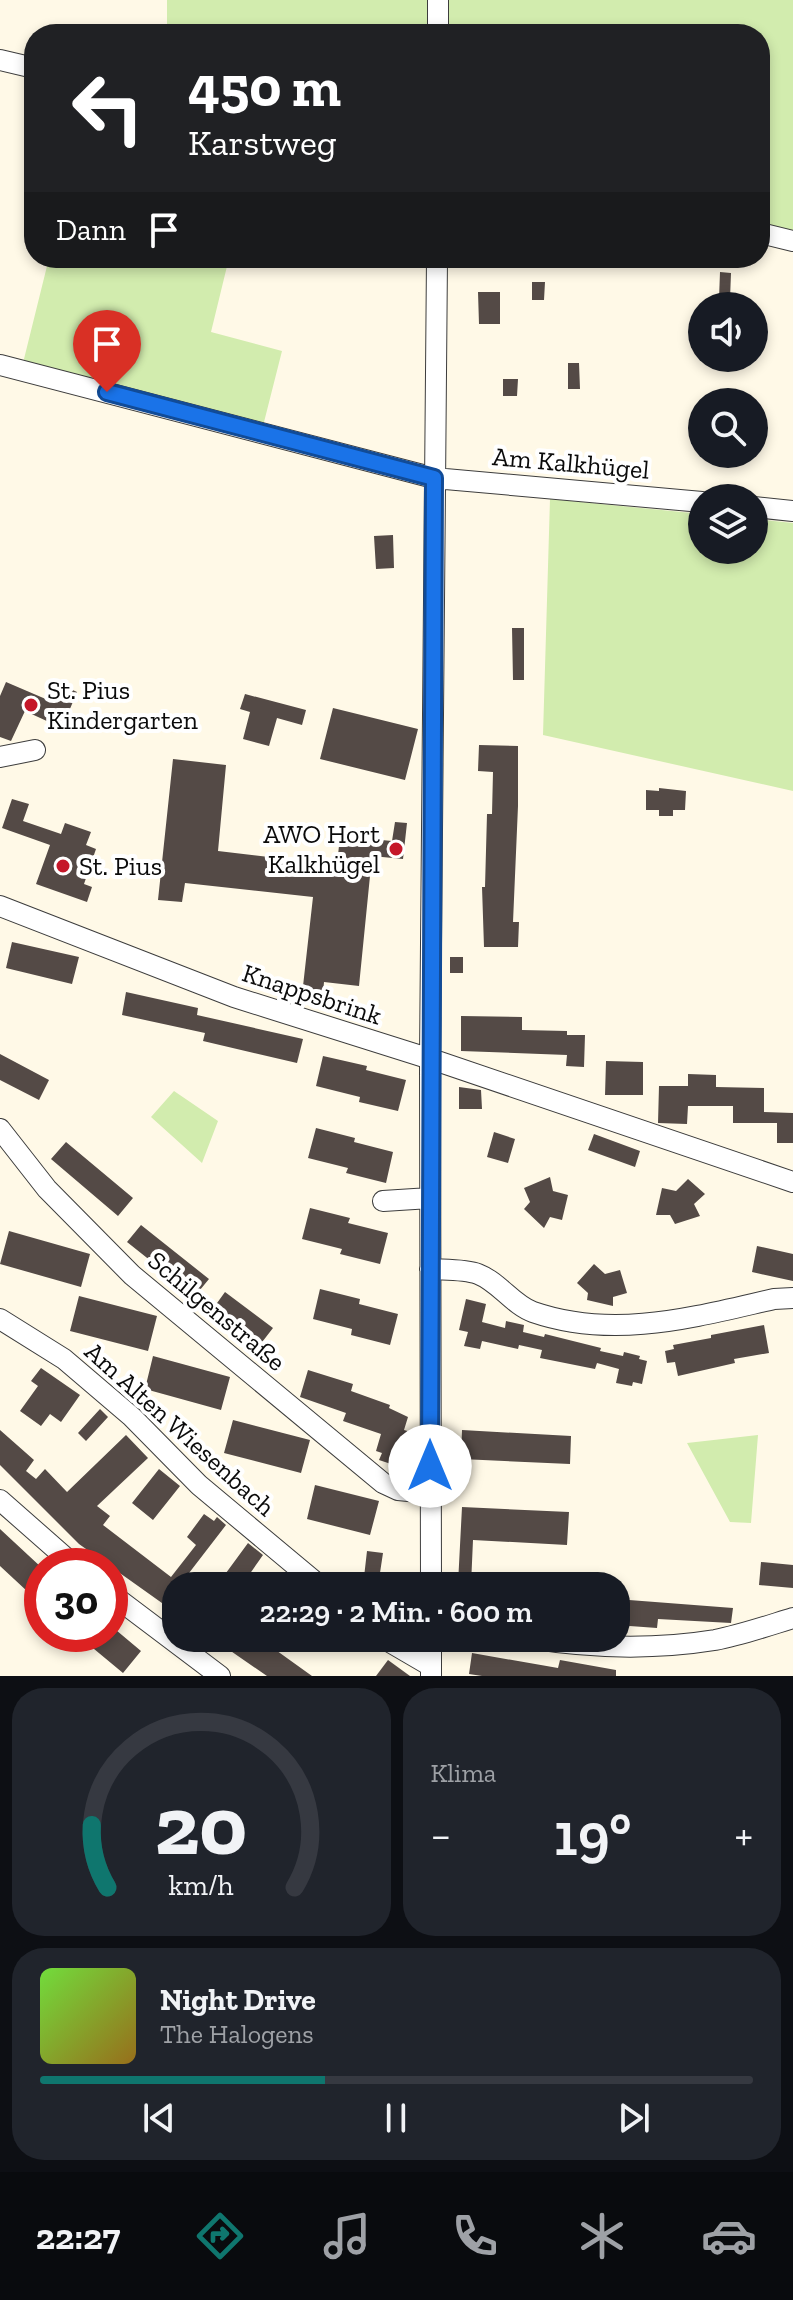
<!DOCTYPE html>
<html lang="de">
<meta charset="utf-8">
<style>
body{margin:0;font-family:"Zilla Slab",serif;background:#20242c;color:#f1f3f6;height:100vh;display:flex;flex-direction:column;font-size:30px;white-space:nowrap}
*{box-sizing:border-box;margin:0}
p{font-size:26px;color:#9ea1a6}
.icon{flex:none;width:44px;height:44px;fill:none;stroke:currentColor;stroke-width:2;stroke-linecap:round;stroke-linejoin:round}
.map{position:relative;height:1676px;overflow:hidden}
.drawer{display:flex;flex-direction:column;gap:12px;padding:12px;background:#0d0f14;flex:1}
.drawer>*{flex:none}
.top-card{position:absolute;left:24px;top:24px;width:746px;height:244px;border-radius:32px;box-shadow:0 4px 12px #0003;background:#202124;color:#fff;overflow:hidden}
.controls{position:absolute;left:688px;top:292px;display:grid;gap:16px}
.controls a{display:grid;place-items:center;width:80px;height:80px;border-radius:50%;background:#171b24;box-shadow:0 4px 12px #0003;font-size:40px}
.speed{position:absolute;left:24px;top:1548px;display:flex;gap:16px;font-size:40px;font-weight:700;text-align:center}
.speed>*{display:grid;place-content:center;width:104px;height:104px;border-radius:50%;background:#171b24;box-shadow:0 4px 12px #0003;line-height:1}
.speed .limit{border:12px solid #d22;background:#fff;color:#111}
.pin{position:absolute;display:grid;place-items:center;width:68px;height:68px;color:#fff;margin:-82px -34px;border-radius:50% 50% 50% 0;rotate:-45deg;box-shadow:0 0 8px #0007}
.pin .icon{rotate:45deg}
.me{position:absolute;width:88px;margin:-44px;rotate:0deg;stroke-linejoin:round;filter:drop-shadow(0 0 6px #0008)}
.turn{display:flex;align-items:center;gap:28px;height:168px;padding:0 32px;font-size:36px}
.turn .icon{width:104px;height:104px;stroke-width:2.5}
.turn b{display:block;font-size:56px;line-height:68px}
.then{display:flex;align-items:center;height:76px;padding:0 32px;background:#0003;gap:16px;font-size:30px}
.big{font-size:60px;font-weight:600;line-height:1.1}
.drawer .widget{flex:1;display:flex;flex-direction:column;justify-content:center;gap:12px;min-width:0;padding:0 28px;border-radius:32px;background:#20242c}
.drawer .dial{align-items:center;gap:0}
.dial svg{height:208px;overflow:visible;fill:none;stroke:#363941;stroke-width:7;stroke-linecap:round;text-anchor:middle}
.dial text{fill:#f1f3f6;stroke:none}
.song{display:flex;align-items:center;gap:24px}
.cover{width:96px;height:96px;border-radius:12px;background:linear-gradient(135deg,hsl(100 70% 55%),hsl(40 70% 35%))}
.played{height:8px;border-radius:4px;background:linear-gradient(90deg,#0f766e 40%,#363941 40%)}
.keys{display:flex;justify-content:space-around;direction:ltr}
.heat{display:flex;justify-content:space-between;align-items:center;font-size:44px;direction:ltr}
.drawer .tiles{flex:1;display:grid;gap:12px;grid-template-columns:1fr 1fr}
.widget:last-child{grid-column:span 2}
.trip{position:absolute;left:162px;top:1572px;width:468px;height:80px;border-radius:32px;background:#171b24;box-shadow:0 4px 12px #0003;font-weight:600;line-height:80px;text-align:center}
.tabs{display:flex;height:128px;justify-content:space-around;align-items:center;background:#090b0e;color:#9ea1a6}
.tabs .icon{width:56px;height:56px}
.tabs .current{color:#0f766e}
.tabs b{font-size:36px;color:#f1f3f6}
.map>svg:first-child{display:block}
.green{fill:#d2ecae}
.building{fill:#544a46}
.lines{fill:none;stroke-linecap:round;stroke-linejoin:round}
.minor-casing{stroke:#3d3d3d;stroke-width:22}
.minor{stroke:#fff;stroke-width:20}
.route-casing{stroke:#114b97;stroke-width:20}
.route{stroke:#1a73e8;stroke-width:14}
.poi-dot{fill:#c51729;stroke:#fff;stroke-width:3}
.labels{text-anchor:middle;stroke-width:8;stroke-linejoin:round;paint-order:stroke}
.street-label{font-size:26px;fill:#0a0a0a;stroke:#fff}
.poi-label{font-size:26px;fill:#0a0a0a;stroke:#fff;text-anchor:start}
</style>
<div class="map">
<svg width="793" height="1676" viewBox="0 0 793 1676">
<rect width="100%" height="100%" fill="#fff9e7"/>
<path class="green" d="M167,0h626v235l-33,-7v-194h-593z
M49,258h180l-18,74 71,19 -19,75 -240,-63z
M550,499l152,15v36h52v-31l39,4v268l-250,-56z
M174,1091l44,30 -16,42 -51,-46z
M758,1435l-7,88 -21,-1 -43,-79z"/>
<path class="building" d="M720,272l11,1 -1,26h-11z
M532,282h13l-1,18h-12z
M478,292h22v32h-21z
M568,363h11l1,26h-12z
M503,379h15l-1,17h-14z
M393,535l1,33 -18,1 -2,-33z
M512,628h12v52h-11z
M6,682l49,21 7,-18 15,7 -15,36 -37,-17 -14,30 -11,-4v-41z
M245,694l61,16 -4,15 -25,-7 -8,28 -26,-7 7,-27 -10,-3z
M333,708l85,21 -13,51 -85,-21z
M479,745l39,1v60l-5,116h6l-1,25h-34l-2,-60h3l2,-73h5l1,-42 -15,-1z
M173,759l53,6 -8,86 119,14 3,-29 52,5 3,-19 12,1 -4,36 -31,-3 -13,130 -35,-4 -2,24 -21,-2 12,-107 -128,-14 -3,19 -24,-2z
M659,788l27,3 -1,19h-12v6h-14v-6h-13v-20l13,1z
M12,799l17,5 -6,17 38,13 4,-11 26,9 -5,13 10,4 -12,35 8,3 -5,15 -51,-18 14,-39 -48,-17z
M12,942l67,15 -7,27 -66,-16z
M450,957h13v16h-13z
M126,992l72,16 -1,7 106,24 -6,24 -94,-22 2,-8 -83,-18z
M461,1016l61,1v13l45,1v4h18l-1,32 -18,-1 1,-11 -106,-4z
M0,1054l49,26 -10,20 -39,-20z
M323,1056l44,10 -1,4 40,10 -8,31 -39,-9 1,-5 -44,-11z
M606,1061l37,1v33h-38z
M688,1074l28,1v12l48,1v24l29,1v30h-16v-20h-44v-17h-45l-1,18 -29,-1 1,-37h29z
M459,1087l22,3 1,19h-23z
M316,1128l39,10 -1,4 39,10 -7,31 -40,-10 2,-5 -40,-10z
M494,1132l21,7 -7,24 -21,-6z
M594,1134l46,17 -5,16 -47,-17z
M66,1142l67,56 -15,18 -67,-57z
M550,1177l3,14 15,4 -6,25 -12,-3 -6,11 -20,-19 6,-7 -6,-14z
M688,1179l17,15 -11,10 6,12 -25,8 -5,-9h-14l6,-27 14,3z
M310,1208l40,10 -2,5 40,10 -8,31 -40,-10 2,-5 -40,-10z
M141,1225l68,54 -14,17 -68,-54z
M9,1231l81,23 -9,33 -81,-23z
M757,1246l36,8v27l-41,-9z
M594,1264l11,10 15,-4 7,23 -14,4v9l-26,-6 1,-7 -11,-10z
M320,1289l40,10 -1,5 39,10 -8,31 -39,-10 1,-6 -39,-10z
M225,1292l48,36 -14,18 -47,-36z
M79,1296l78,20 -9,35 -78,-20z
M466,1299l20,5 -4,18 23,6 1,-7 18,4 -1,7 21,5 1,-3 56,14 -1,3 23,5 1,-4 16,4 -1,3 8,2 -5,23 -9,-2 -1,4 -16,-3 3,-14 -22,-6 -2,6 -55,-11 2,-8 -23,-5 -1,4 -36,-8 -2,8 -16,-3 4,-14 -9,-2z
M764,1325l5,28 -35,6 1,4 -57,13 -3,-14 -8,1 -2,-12 9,-2 -1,-4 38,-7v-3z
M153,1356l77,21 -9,33 -76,-21z
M41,1368l39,27 -19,27 -11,-8 -9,12 -21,-15 18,-25 -7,-5z
M308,1370l45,14 -2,7 39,14 -1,3 19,9 -4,13 10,3 -11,35 -24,-8 3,-7 -6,-2 5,-17 -38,-13 3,-8 -46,-16z
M100,1409l8,8 -22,24 -8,-8z
M233,1420l77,20 -9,33 -77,-20z
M0,1430l34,30 -8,11 10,8 9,-10 22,23 59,-57 22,23 -51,48 13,10 -7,9 68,52 25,-32 -9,-8 17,-23 10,7 3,-4 9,8 -47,61h-3v27l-97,-69 -79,-79z
M462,1430l109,6 -1,28 -109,-5z
M159,1469l21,17 -27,34 -21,-17z
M315,1485l64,16 -9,34 -63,-16z
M462,1507l107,5 -2,33 -94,-5 -2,45 -13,-1z
M0,1529l42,39v37l-42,-39z
M248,1543l15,12 -21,30 -16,-12z
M367,1551l16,2 -5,33h-15z
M761,1562l32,3v23l-34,-3z
M616,1599l117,9 -2,15 -73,-4 -1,9 -41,-3z
M110,1625l31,26 -18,22 -47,-39h34z
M212,1638h58l-4,5 46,33h-45z
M472,1653l86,15 2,-8 56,10v6h-134l-13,-2z
M388,1660l22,16h-34z"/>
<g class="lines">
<g class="minor-casing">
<path id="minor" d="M438,0v34
M0,60l34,8
M760,233l33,8
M0,365l434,113 268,24
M754,507l39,4
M0,757l35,-7
M0,906l234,91 206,65 353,120
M0,1129l47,60 85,86 251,208 15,7 32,3
M383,1201l47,-3
M430,1269c14,1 35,0 48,5 21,8 35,31 55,38 81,28 161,5 241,-13l19,-1
M0,1319l64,40 68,58 67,68 121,101
M0,1500l75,66
M431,1586l-1,-527 7,-801
M110,1593l110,83
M383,1638l48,28
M528,1638c61,10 125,12 187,2 26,-5 52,-14 78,-22
M431,1676v-38"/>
</g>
<use href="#minor" class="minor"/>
</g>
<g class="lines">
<g class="route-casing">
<path id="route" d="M107,392l327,86 -4,988"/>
</g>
<use href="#route" class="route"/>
</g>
<g class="poi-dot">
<circle cx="31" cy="705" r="8"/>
<circle cx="396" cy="849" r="8"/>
<circle cx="63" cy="866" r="8"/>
</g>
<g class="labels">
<g class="street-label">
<text transform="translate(571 463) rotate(5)" y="9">Am Kalkhügel</text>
<text transform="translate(312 994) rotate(18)" y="9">Knappsbrink</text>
<text transform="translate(217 1311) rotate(40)" y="9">Schilgenstraße</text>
<text transform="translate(180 1429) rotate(42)" y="9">Am Alten Wiesenbach</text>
</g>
<g class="poi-label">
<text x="47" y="699">St. Pius<tspan x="47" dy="30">Kindergarten</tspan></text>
<text x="380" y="843" text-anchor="end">AWO Hort<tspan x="380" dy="30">Kalkhügel</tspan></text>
<text x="79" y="875">St. Pius</text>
</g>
</g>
</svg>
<div class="controls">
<a><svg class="icon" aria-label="sound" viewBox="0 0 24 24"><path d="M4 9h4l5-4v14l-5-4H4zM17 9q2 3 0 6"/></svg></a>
<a><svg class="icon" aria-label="search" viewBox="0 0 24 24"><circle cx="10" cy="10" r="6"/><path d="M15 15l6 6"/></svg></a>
<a><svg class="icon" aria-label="layers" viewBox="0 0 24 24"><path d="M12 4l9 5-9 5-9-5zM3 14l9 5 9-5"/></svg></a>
</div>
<div class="speed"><div class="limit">30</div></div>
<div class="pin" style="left:107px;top:392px;background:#d93025"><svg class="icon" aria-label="arrive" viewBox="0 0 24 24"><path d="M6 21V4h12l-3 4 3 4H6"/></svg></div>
<svg class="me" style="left:430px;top:1466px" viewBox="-20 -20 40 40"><circle r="19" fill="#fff"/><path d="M0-13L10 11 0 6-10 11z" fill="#1a73e8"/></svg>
<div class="trip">22:29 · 2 Min. · 600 m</div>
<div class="top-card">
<div class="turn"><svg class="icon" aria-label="left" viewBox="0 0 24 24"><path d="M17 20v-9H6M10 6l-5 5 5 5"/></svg><div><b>450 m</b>Karstweg</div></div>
<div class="then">Dann<svg class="icon" aria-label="arrive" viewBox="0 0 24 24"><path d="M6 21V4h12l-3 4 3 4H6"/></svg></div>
</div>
</div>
<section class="drawer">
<div class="tiles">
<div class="widget dial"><svg viewBox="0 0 100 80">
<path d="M14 69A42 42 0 1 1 86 69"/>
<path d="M14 69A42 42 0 0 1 8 45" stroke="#0f766e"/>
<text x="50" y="56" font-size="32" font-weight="700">20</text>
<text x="50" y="72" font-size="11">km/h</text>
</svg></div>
<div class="widget"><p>Klima</p>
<div class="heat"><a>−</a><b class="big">19°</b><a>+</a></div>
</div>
<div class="widget">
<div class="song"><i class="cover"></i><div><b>Night Drive</b><p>The Halogens</p></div></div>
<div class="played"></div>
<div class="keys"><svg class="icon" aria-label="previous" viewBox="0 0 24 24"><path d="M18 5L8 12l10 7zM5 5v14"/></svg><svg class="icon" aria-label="pause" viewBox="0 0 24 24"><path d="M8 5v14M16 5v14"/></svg><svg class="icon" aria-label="next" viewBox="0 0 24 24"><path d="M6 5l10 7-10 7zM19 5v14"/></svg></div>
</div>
</div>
</section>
<nav class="tabs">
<b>22:27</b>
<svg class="icon current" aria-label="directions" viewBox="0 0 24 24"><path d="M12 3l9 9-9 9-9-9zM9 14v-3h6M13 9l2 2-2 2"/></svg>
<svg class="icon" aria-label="music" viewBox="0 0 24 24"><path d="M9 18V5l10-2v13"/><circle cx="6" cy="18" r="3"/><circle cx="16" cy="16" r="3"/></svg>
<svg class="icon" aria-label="phone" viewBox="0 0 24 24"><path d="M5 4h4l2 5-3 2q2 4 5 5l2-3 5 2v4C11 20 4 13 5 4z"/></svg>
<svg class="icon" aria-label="climate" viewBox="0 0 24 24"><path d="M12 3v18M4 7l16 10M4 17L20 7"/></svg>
<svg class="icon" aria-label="car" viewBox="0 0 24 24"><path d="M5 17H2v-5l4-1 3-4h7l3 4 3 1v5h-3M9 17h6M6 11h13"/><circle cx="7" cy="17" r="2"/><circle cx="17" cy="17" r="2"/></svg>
</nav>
